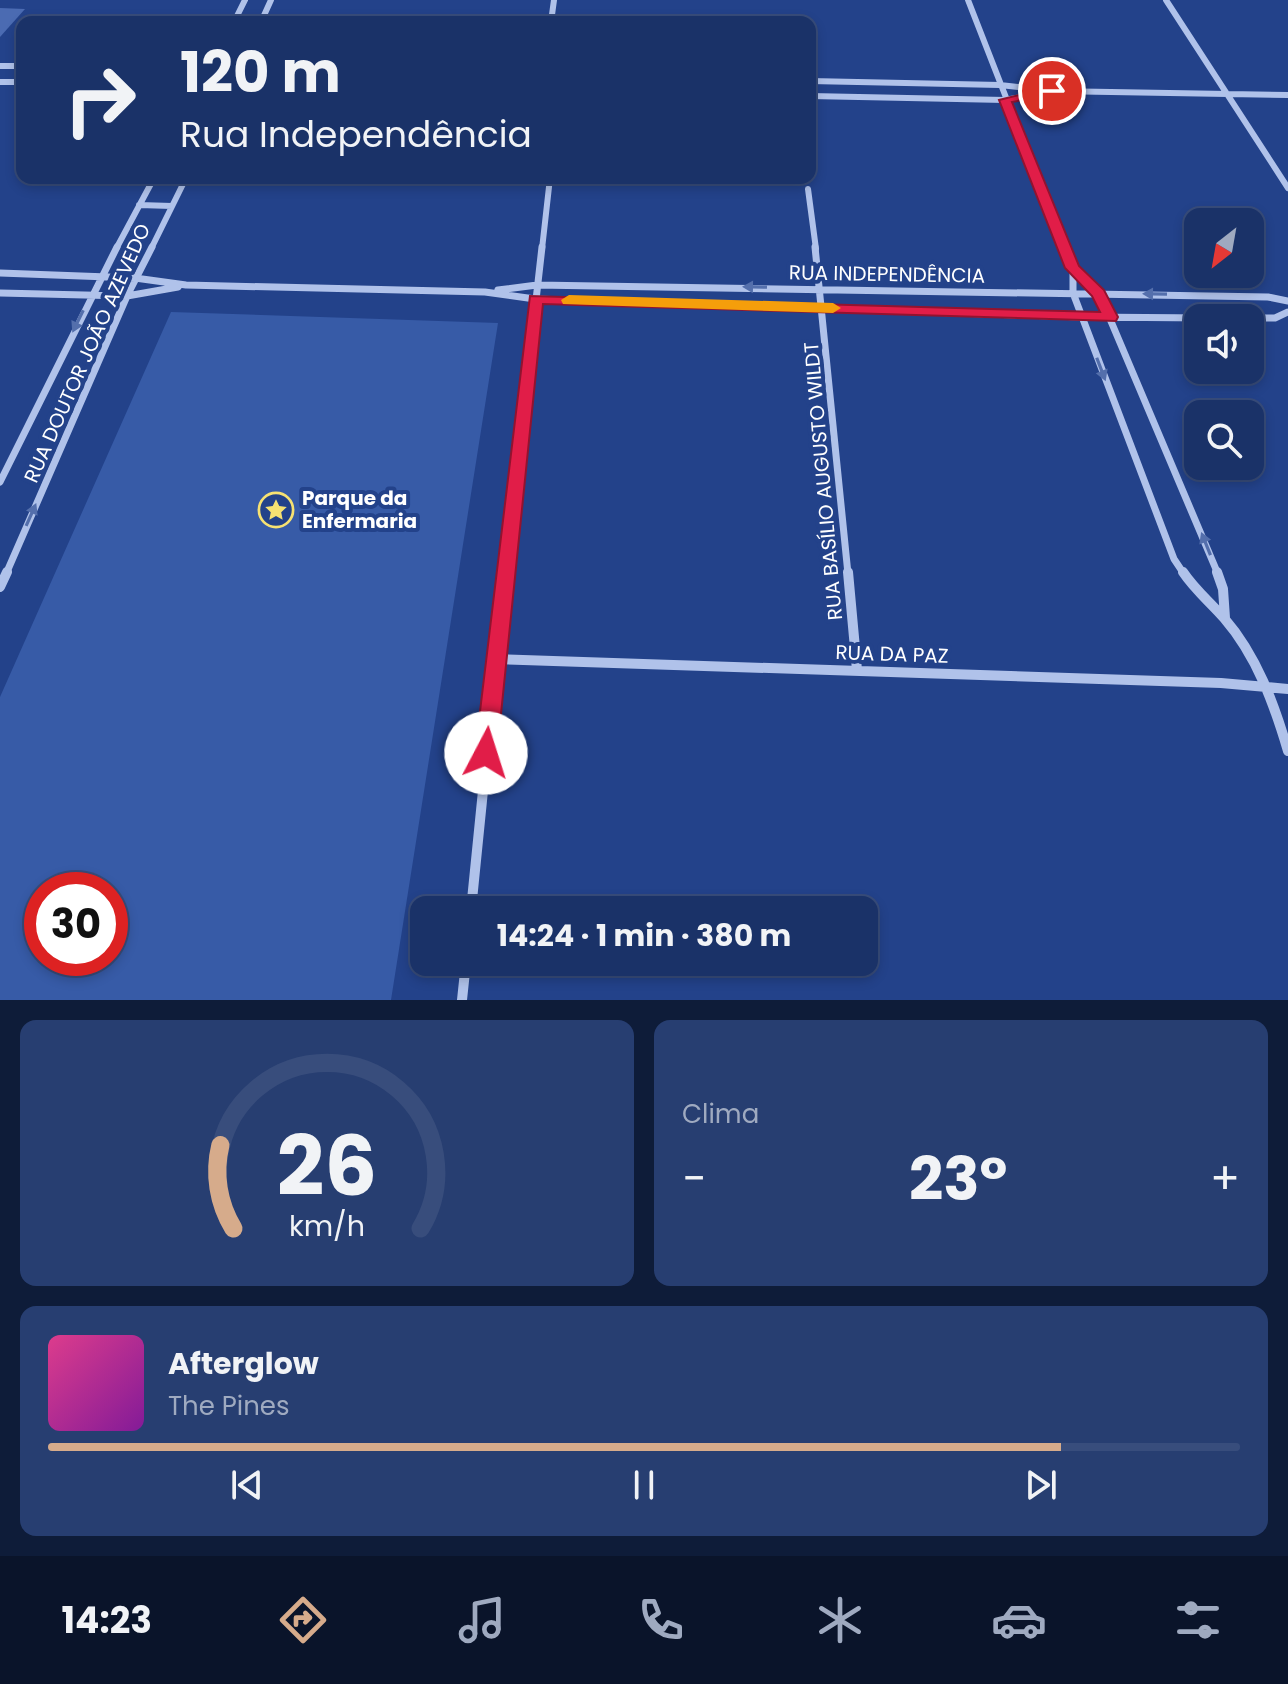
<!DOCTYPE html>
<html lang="es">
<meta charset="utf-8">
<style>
body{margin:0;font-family:Poppins,sans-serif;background:#273e71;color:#f1f3f6;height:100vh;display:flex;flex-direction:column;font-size:30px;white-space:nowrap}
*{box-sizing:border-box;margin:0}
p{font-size:26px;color:#9faac0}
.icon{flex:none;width:44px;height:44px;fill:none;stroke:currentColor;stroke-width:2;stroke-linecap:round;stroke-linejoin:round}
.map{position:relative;height:1000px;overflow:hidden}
.drawer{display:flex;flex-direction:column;gap:20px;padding:20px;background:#0e1c39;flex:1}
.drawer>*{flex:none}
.banner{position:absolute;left:16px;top:16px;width:800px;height:168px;border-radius:16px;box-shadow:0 4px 12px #0003,0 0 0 2px #384d7c;background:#1a3268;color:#f1f3f6;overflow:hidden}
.needle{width:52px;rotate:211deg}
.tools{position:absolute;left:1184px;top:208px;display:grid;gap:16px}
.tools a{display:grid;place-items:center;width:80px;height:80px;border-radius:16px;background:#1a3268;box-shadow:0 4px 12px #0003,0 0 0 2px #384d7c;font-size:40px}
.speed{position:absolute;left:24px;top:872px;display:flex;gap:16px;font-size:40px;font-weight:700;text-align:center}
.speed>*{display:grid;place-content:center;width:104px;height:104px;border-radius:50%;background:#1a3268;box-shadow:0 4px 12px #0003,0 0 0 2px #384d7c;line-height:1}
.speed .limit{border:12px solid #d22;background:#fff;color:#111}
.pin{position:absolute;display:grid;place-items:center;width:68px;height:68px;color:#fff;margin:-34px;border:4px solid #fff;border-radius:50%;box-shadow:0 2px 8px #0007}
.me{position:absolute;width:88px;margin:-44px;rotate:5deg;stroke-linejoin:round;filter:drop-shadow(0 0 6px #0008)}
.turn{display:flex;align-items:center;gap:28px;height:168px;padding:0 32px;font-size:36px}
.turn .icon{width:104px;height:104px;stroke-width:2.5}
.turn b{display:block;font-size:56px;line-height:68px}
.big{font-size:60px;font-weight:700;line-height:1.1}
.drawer .widget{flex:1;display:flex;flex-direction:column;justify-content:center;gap:12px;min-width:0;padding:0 28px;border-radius:16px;background:#273e71}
.drawer .dial{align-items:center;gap:0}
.dial svg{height:208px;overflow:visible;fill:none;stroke:#384d7c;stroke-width:7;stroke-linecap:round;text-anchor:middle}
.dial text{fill:#f1f3f6;stroke:none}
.song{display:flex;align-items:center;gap:24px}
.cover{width:96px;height:96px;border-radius:12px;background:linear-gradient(135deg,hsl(330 70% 55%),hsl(290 70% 35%))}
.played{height:8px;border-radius:4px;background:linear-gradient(90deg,#d6ab8b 85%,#384d7c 85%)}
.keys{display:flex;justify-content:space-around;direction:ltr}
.heat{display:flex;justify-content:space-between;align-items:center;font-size:44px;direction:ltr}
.drawer .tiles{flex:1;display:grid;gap:20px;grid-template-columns:1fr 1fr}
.widget:last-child{grid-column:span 2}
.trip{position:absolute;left:410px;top:896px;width:468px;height:80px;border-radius:16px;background:#1a3268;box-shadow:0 4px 12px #0003,0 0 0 2px #384d7c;font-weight:700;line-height:80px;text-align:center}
.tabs{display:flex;height:128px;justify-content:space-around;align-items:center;background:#0a142a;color:#9faac0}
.tabs .icon{width:56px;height:56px}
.tabs .on{color:#d6ab8b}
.tabs b{font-size:36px;color:#f1f3f6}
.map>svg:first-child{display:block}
.green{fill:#375ba7;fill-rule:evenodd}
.building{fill:#4b6bb2}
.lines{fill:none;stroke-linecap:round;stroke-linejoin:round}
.street-far2{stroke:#b0c2ea;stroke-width:6}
.street-far1{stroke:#b0c2ea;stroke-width:7}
.street{stroke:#b0c2ea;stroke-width:10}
.oneway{fill:#546fac}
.route{fill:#e11d48;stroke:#92132f;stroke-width:2}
.slow{fill:#f59e0b}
.labels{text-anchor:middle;stroke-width:8;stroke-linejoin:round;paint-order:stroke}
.street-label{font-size:20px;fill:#fff;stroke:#23428a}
.poi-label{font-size:20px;font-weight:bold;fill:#fff;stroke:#23428a;text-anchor:start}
</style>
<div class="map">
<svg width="1288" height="1000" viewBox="0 0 1288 1000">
<rect width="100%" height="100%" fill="#23428a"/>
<path class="green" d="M171,312l327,11 -107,677h-391v-303zM42,890h68v68h-68z"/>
<path class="building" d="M0,8l25,1 -25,28z"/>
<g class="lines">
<path class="street-far2" d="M968,0l97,249
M1166,0l122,188
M234,22l11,-22
M261,22l10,-22
M551,22l3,-22
M0,66h22
M810,81l190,4 52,6 236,4
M0,82h22
M810,96l195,4 38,-7
M808,189l8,60
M139,205l33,1
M116,249l38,-71
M151,249l35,-71
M542,249l8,-71"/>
<path class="street-far1" d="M815,247l33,327
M1065,247l8,21v25l101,266 10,15
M1073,268l26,25 119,281
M0,273l135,5 51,7 299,7 50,7 547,18 126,1
M498,290l39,-5 731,12 20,4
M0,293l127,3 51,-9
M1250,318h25l13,-6
M0,482l117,-235
M6,574l121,-278 25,-49
M505,574l37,-327"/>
<path class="street" d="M848,572l9,98
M1183,572c12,18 27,30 41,46 33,38 50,86 64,133
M1217,572l6,17 2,29
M0,587l7,-15
M495,659l726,24 67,6
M471,910l34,-338
M462,1000l4,-38"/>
</g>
<defs><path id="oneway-solid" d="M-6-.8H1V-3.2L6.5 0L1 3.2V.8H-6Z" transform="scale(2)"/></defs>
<g class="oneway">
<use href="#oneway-solid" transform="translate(755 287) rotate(-179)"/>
<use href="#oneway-solid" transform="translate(1155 294) rotate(-179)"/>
<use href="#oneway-solid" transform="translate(78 321) rotate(116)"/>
<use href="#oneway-solid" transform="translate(1101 369) rotate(69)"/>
<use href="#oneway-solid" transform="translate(31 515) rotate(-66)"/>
<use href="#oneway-solid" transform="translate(1206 544) rotate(-112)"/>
</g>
<path class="route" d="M1052,87l6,4 -2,3 -44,8 67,164 25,24 14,27 -2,4 -573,-17 -46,449 -3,7 -8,3 -8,-3 -3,-7 55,-457 570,16 -8,-16 -27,-28 -66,-168z"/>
<path class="slow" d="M569,295l264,8 8,5 -8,5 -270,-9 -2,-4z"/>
<defs>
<g id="sight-ring" transform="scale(1.8)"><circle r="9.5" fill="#23428a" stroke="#f6e172" stroke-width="1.5"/><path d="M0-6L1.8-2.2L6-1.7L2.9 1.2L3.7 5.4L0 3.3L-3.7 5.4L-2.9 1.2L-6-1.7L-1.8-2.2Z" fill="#f6e172"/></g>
</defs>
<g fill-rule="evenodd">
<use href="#sight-ring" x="276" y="510"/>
</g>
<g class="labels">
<g class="street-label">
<text transform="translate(887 274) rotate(1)" y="7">RUA INDEPENDÊNCIA</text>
<text transform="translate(87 353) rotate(-66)" y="7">RUA DOUTOR JOÃO AZEVEDO</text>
<text transform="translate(823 481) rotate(-95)" y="7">RUA BASÍLIO AUGUSTO WILDT</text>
<text transform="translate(892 654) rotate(2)" y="7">RUA DA PAZ</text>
</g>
<g class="poi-label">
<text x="302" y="505">Parque da<tspan x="302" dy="23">Enfermaria</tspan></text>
</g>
</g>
</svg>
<div class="tools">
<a><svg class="needle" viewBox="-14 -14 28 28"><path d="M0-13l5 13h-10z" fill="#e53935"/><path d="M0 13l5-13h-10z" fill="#9faac0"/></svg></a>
<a><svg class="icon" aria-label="sound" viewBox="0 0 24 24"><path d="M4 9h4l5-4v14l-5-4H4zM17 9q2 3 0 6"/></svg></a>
<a><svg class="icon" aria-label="search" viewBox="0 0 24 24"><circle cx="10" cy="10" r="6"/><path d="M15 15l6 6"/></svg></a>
</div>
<div class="speed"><div class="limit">30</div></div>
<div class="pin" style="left:1052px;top:91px;background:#d93025"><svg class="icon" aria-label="arrive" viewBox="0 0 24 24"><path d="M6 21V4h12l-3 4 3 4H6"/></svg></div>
<svg class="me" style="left:486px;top:753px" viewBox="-20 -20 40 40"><circle r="19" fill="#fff"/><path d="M0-13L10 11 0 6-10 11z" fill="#e11d48"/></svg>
<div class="trip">14:24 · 1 min · 380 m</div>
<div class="banner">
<div class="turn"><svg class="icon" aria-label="right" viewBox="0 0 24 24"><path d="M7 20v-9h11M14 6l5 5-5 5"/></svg><div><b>120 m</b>Rua Independência</div></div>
</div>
</div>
<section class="drawer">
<div class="tiles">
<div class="widget dial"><svg viewBox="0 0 100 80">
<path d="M14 69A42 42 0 1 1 86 69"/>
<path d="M14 69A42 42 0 0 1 9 37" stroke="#d6ab8b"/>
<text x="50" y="56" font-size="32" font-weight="700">26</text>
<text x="50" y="72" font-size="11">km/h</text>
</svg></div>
<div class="widget"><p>Clima</p>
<div class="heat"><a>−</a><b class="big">23°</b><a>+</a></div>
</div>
<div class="widget">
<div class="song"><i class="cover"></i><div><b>Afterglow</b><p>The Pines</p></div></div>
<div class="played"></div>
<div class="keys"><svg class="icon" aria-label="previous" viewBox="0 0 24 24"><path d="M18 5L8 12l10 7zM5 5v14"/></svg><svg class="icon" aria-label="pause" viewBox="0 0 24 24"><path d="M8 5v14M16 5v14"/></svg><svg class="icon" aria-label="next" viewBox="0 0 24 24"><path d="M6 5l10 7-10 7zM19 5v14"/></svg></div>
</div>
</div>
</section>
<nav class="tabs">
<b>14:23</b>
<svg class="icon on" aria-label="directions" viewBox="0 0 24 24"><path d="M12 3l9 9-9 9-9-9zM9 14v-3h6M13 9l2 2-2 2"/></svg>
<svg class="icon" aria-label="music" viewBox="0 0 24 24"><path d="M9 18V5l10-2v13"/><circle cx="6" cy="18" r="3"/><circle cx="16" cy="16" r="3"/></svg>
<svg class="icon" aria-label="phone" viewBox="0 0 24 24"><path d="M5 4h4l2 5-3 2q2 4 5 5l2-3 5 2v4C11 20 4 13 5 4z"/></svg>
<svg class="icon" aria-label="climate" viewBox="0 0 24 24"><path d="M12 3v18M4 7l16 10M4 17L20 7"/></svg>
<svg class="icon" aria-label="car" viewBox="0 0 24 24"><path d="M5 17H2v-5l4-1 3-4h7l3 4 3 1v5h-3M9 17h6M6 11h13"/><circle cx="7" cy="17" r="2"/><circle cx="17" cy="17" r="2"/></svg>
<svg class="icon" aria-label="filters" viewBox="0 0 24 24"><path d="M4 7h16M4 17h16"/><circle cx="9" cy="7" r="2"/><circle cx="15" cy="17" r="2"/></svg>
</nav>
